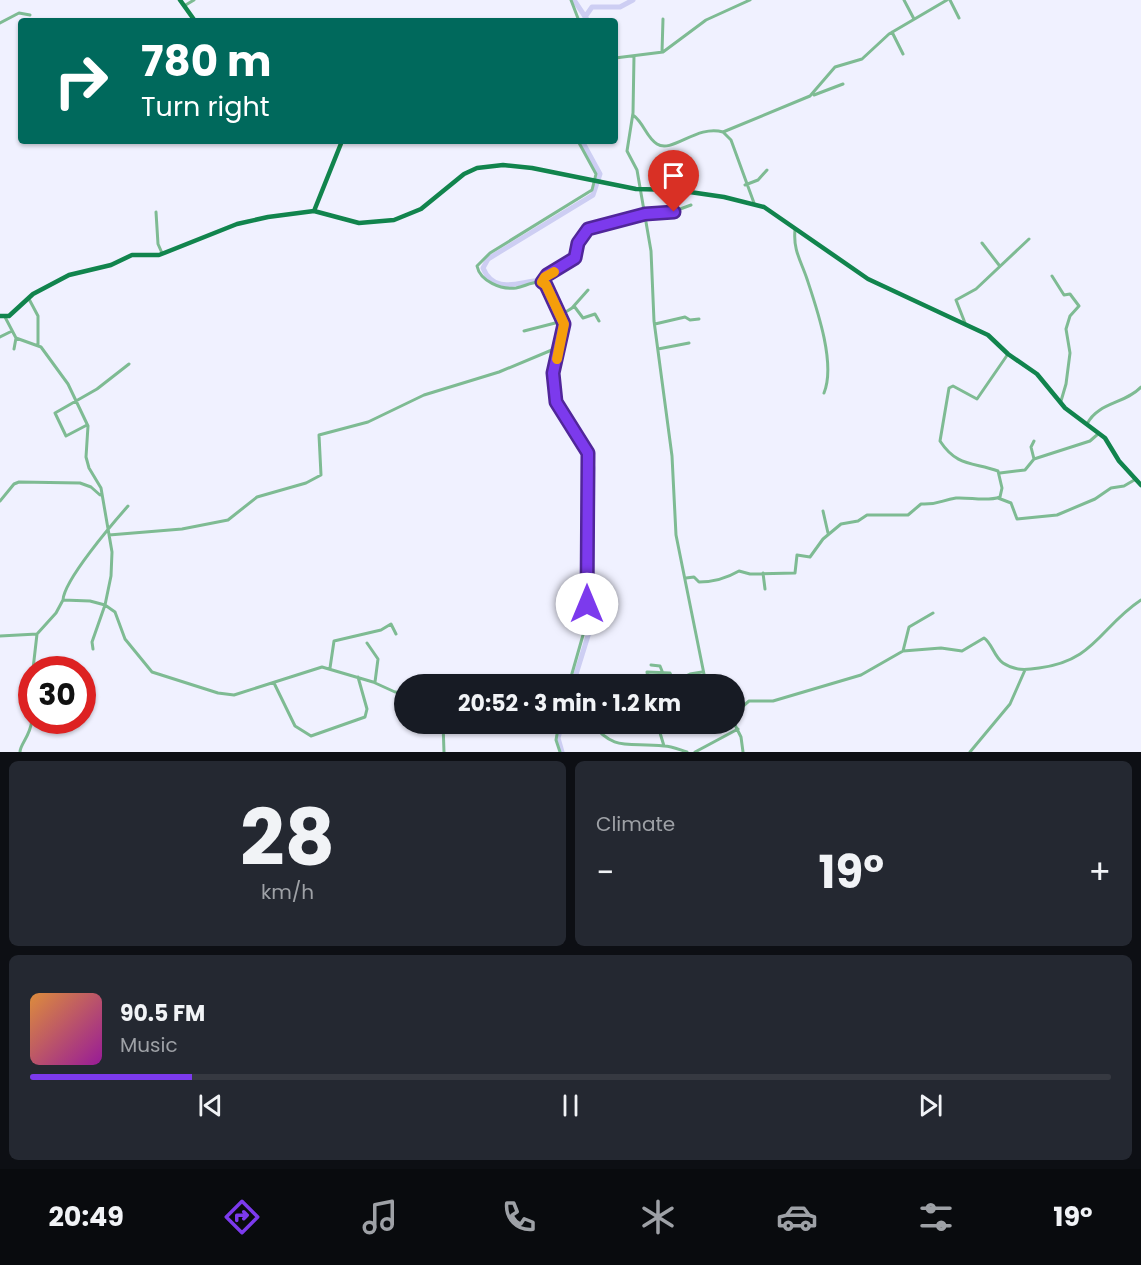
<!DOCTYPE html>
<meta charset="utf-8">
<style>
body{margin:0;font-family:Poppins,sans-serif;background:#242831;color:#f1f3f6;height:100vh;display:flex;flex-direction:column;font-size:22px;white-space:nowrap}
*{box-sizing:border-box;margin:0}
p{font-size:20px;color:#9ea1a6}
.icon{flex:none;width:33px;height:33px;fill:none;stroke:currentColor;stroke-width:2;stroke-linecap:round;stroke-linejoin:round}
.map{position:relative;height:752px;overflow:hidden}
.side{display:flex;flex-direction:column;gap:9px;padding:9px;background:#0d0f14;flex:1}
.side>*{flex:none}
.guide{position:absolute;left:18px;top:18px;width:600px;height:126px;border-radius:6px;box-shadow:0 2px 4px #0004;background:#00695c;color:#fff;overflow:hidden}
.speed{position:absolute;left:18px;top:656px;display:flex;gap:12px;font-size:30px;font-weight:700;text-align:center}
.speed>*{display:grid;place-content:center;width:78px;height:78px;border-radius:50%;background:#171b24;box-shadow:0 2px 4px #0004;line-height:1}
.speed .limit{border:9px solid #d22;background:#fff;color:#111}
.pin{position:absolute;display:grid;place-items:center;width:51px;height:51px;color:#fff;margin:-62px -26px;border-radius:50% 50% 50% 0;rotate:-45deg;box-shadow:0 0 6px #0007}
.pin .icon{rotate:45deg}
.me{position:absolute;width:66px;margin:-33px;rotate:0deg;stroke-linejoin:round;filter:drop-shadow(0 0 4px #0008)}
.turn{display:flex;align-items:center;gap:21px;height:126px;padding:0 24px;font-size:27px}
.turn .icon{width:78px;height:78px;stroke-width:2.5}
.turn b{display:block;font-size:42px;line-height:51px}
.big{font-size:45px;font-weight:700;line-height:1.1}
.side .widget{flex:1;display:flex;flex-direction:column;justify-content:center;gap:9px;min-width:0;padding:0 21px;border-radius:9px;background:#242831}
.side .dial{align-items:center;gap:0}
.dial b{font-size:78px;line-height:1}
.song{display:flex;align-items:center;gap:18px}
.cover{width:72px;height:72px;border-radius:9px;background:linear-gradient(135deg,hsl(30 70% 55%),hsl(300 70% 35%))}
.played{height:6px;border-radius:3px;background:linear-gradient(90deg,#7c3aed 15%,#363941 15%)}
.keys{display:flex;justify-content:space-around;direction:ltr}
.heat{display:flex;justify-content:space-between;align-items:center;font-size:33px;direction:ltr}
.side .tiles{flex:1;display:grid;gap:9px;grid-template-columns:1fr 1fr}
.widget:last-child{grid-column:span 2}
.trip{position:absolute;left:394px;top:674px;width:351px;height:60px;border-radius:30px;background:#171b24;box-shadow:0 2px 4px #0004;font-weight:700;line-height:60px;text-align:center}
.menu{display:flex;height:96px;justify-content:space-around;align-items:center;background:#090b0e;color:#9ea1a6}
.menu .icon{width:42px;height:42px}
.menu .selected{color:#7c3aed}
.menu b{font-size:27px;color:#f1f3f6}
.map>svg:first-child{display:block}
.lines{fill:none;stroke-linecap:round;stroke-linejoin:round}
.river{stroke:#cdcef3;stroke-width:5}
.minor{stroke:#7ebb93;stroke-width:3}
.major{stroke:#11844d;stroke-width:4.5}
.route-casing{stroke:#51269a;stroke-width:15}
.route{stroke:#7c3aed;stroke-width:10}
.slow{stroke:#f59e0b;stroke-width:10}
</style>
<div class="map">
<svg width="1141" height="752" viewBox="0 0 1141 752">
<rect width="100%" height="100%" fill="#f0f1ff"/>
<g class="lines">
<path class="river" d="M574,0l14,21
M585,17l7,-10h28l13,-7
M573,684l18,-58 2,-158 -4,-20 -29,-46 -3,-26 11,-54 -22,-41c-20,-4 -50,18 -63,-13l5,-9 105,-64 7,-21 -18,-33
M562,723l-4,15 4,14"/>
<path class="minor" d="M571,0l8,21
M904,0l10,19
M950,0l9,18
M184,6l10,-6
M0,23l19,-10 11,2
M892,32l11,22
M615,38l1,-1
M662,52l1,-33
M634,56l-1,57 -6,38 10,19 14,81 3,70 18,135 4,79 30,149
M615,58l48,-6 43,-32 44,-20
M814,95l29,-11
M633,115c11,8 13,22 24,29 15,10 40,-20 66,-12l8,8 23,63
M723,132l87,-36 25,-29 27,-8 27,-25 58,-34
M586,141h9
M745,185l13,-5 9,-10
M156,212l2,32 4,9
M646,214l26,-2 19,-7
M795,230c-2,20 6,31 12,49 10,30 29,85 17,114
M982,243l17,22
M1052,276l12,19 6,-1 9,12 -9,10 -4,13 4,24 -4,31 -5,17
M542,282l5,-7 28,-17 3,-15 10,-14 58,-15
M29,299l9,17v30
M574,306l9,12 12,-4 4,7
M561,315l11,-7 16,-18
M5,317l11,21 25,9 27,37 20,42 -2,31 3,11 12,20 11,64 -1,24 -6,29 -15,-4 -27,-1 -7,13 -19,21 -4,35
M965,323l-9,-23 20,-11 53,-50
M655,324l30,-7 5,3 9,-1
M524,331l39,-10
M0,337l12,-6
M14,349l2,-11
M658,349l31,-6
M1087,424c11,-22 38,-20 54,-37
M87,425l-21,11 -11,-23 42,-24 32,-25
M1034,459l-3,-12 3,-6
M1000,473l25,-3 9,-11 56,-18 8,-7
M998,498l13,5 6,16 40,-4 38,-16 16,-11 13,-2 12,-7
M0,501l14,-17 5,-2 61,1 11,4 9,8
M823,511l5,22
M109,535l73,-6 46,-9 29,-23 49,-14 15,-8 -2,-40 49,-13 56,-27 75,-23 60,-25
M763,573l2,16
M686,578l8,-1 5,5c15,0 28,-4 40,-11l11,3 45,-1 2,-18 13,2 13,-18 18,-15 17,-3 9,-6h41l13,-11c19,1 20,-4 35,-6 14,-1 30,4 44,-1l2,-9 -4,-17c-25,-9 -41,-4 -58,-30l9,-53 4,-2 24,13 31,-45
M63,600c1,-20 50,-77 65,-94
M0,636l37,-2
M367,643l11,16 -3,23
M93,649l-1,-7 13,-37 10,7 10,27 27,33 66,21 16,2 88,-28 51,15 22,10 10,1
M903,651l6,-24 24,-14
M651,665l9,1 2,5
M330,668l4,-27 47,-11 10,-6 5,10
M274,683l21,43 16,10 54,-19 2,-8 -9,-32
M569,684l18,-63 2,-155c-1,-28 -29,-43 -34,-69 -6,-30 10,-47 9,-73 0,-11 -13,-32 -20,-41 -9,-3 -18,3 -28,5 -15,2 -36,-7 -39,-22l13,-13 102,-63 4,-16 -18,-33
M649,684l-2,-12 23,1 4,9
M669,684l21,-10 12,-2
M735,713l14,-12h24l88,-26 42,-24 38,-3 21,3 22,-13c8,5 10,19 19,25 12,8 23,7 36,5 56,-7 61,-41 102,-68
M443,723l1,29
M559,723l-3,17 4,12
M592,723c22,29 36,19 72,23 8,0 16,4 23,6
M657,723l7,23
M734,723l7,14 2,15
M20,752c0,-8 10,-15 12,-32
M695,752l43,-23
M970,752l40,-48 15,-34"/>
<path class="major" d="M180,0l15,21
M314,211l28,-70
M0,316h9l24,-22 36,-19 42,-10 21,-10h27l78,-31 31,-7 46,-6 45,12 35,-3 27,-11 43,-35 13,-6 26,-3 29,3 104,21 40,1 48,7 40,10 104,72 120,56 20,19 29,20 28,34 40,30 14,23 22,24"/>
</g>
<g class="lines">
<g class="route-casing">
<path id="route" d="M587,604l1,-151 -32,-51 -3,-29 11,-49 -18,-39 -4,-3 5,-7 28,-17 3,-15 10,-14 57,-15 29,-2"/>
</g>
<use href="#route" class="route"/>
<path class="slow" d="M554,272l-9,5 -3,5 4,3 18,39 -7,35"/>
</g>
</svg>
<div class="speed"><div class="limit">30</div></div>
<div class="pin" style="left:674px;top:212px;background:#d93025"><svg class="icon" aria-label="arrive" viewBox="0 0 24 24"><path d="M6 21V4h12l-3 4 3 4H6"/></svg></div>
<svg class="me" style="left:587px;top:604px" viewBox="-20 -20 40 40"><circle r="19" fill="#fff"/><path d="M0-13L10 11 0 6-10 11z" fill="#7c3aed"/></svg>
<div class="trip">20:52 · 3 min · 1.2 km</div>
<div class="guide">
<div class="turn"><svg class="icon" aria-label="right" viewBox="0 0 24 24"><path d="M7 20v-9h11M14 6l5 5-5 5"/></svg><div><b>780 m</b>Turn right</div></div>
</div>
</div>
<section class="side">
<div class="tiles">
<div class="widget dial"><b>28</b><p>km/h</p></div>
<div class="widget"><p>Climate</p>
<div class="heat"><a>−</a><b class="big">19°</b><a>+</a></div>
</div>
<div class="widget">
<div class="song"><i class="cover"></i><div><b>90.5 FM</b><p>Music</p></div></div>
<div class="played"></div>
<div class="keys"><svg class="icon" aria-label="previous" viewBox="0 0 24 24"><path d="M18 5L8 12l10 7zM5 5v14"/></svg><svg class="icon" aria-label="pause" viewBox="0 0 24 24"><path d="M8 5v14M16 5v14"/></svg><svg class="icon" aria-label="next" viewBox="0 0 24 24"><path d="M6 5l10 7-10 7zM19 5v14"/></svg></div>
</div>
</div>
</section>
<nav class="menu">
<b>20:49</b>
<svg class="icon selected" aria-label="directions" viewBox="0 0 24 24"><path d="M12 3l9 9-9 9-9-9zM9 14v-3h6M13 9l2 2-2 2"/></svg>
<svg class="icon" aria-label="music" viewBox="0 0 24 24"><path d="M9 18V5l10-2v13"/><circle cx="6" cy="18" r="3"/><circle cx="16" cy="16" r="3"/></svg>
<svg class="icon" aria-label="phone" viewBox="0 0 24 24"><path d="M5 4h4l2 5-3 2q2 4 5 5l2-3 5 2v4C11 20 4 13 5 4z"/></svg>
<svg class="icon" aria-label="climate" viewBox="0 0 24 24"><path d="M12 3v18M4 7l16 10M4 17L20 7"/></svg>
<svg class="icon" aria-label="car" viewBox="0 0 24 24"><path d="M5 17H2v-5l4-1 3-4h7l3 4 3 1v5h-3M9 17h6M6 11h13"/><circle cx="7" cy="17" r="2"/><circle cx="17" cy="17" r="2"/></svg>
<svg class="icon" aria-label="filters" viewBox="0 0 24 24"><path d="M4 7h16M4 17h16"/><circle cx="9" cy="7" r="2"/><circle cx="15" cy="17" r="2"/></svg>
<b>19°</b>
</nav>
